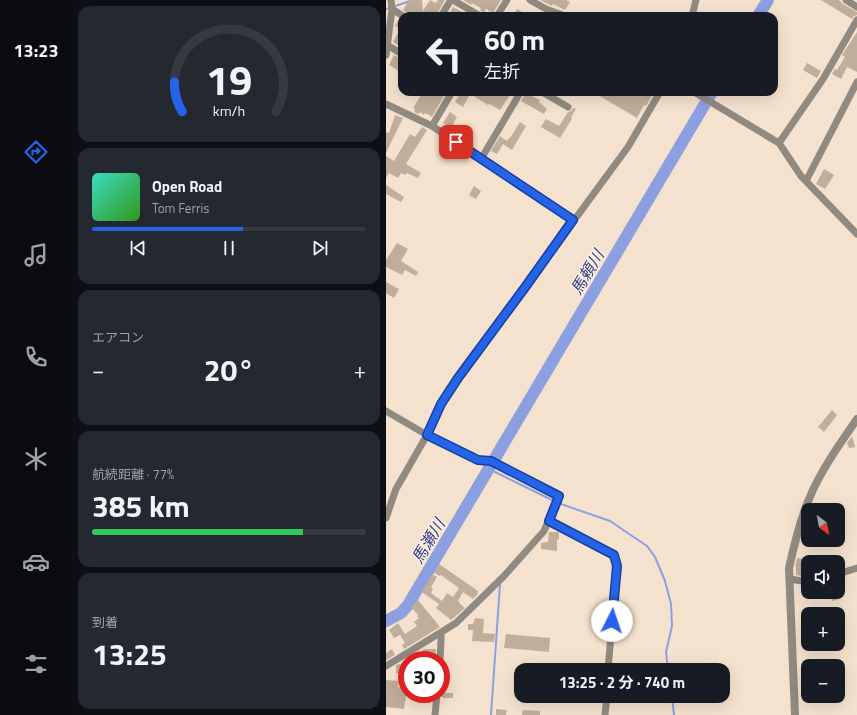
<!DOCTYPE html>
<html lang="ja">
<meta charset="utf-8">
<style>
body{margin:0;font-family:"Titillium Web","Noto Sans JP",sans-serif;background:#242831;color:#f1f3f6;height:100vh;display:flex;flex-direction:column;font-size:15px;white-space:nowrap}
*{box-sizing:border-box;margin:0}
p{font-size:13px;color:#9ea1a6}
.icon{flex:none;width:22px;height:22px;fill:none;stroke:currentColor;stroke-width:2;stroke-linecap:round;stroke-linejoin:round}
.map{position:relative;flex:1;overflow:hidden}
.details{display:flex;flex-direction:column;gap:6px;padding:6px;background:#0d0f14;width:314px}
.details>*{flex:none}
.top-card{position:absolute;left:12px;top:12px;width:380px;height:84px;border-radius:12px;box-shadow:0 4px 16px #0002;background:#171b24;color:#f1f3f6;overflow:hidden}
.needle{width:26px;rotate:148deg}
.controls{position:absolute;left:415px;top:503px;display:grid;gap:8px}
.controls a{display:grid;place-items:center;width:44px;height:44px;border-radius:8px;background:#171b24;box-shadow:0 4px 16px #0002;font-size:20px}
.speed{position:absolute;left:12px;top:651px;display:flex;gap:8px;font-size:20px;font-weight:700;text-align:center}
.speed>*{display:grid;place-content:center;width:52px;height:52px;border-radius:50%;background:#171b24;box-shadow:0 4px 16px #0002;line-height:1}
.speed .limit{border:6px solid #d22;background:#fff;color:#111}
.pin{position:absolute;display:grid;place-items:center;width:34px;height:34px;color:#fff;margin:-17px;border-radius:8px;box-shadow:0 2px 6px #0006}
.me{position:absolute;width:44px;margin:-22px;rotate:4deg;stroke-linejoin:round;filter:drop-shadow(0 0 3px #0008)}
.turn{display:flex;align-items:center;gap:14px;height:84px;padding:0 20px;font-size:18px}
.turn .icon{width:52px;height:52px;stroke-width:2.5}
.turn b{display:block;font-size:28px;line-height:34px}
.big{font-size:30px;font-weight:700;line-height:1.1}
.details .card{flex:1;display:flex;flex-direction:column;justify-content:center;gap:6px;min-width:0;padding:0 14px;border-radius:12px;background:#242831}
.details .dial{align-items:center;gap:0}
.dial svg{height:104px;overflow:visible;fill:none;stroke:#363941;stroke-width:7;stroke-linecap:round;text-anchor:middle}
.dial text{fill:#f1f3f6;stroke:none}
.song{display:flex;align-items:center;gap:12px}
.cover{width:48px;height:48px;border-radius:6px;background:linear-gradient(135deg,hsl(170 70% 55%),hsl(110 70% 35%))}
.played{height:4px;border-radius:2px;background:linear-gradient(90deg,#2563eb 55%,#363941 55%)}
.keys{display:flex;justify-content:space-around;direction:ltr}
.heat{display:flex;justify-content:space-between;align-items:center;font-size:22px;direction:ltr}
.charge{height:6px;border-radius:3px;background:linear-gradient(90deg,#34c759 77%,#363941 0)}
.trip{position:absolute;left:128px;top:663px;width:216px;height:40px;border-radius:12px;background:#171b24;box-shadow:0 4px 16px #0002;font-weight:700;line-height:40px;text-align:center}
main{display:flex;flex:1;min-height:0}
.dock{display:flex;flex-direction:column;width:72px;justify-content:space-around;align-items:center;background:#090b0e;color:#9ea1a6}
.dock .icon{width:28px;height:28px}
.dock .active{color:#2563eb}
.dock b{font-size:18px;color:#f1f3f6}
.map>svg:first-child{display:block}
.lines{fill:none;stroke-linecap:round;stroke-linejoin:round}
.stream{stroke:#8c9fe1;stroke-width:2}
.river{stroke:#8c9fe1;stroke-width:12}
.building{fill:#c0ae9b}
.minor{stroke:#918a81;stroke-width:7}
.tertiary{stroke:#918a81;stroke-width:8}
.route-casing{stroke:#184099;stroke-width:10}
.route{stroke:#2563eb;stroke-width:7}
.labels{text-anchor:middle;stroke-width:3;stroke-linejoin:round;paint-order:stroke}
.water-label{font-size:16px;font-style:italic;fill:#303e8c;stroke:#fff0e0}
</style>
<main>
<nav class="dock">
<b>13:23</b>
<svg class="icon active" aria-label="directions" viewBox="0 0 24 24"><path d="M12 3l9 9-9 9-9-9zM9 14v-3h6M13 9l2 2-2 2"/></svg>
<svg class="icon" aria-label="music" viewBox="0 0 24 24"><path d="M9 18V5l10-2v13"/><circle cx="6" cy="18" r="3"/><circle cx="16" cy="16" r="3"/></svg>
<svg class="icon" aria-label="phone" viewBox="0 0 24 24"><path d="M5 4h4l2 5-3 2q2 4 5 5l2-3 5 2v4C11 20 4 13 5 4z"/></svg>
<svg class="icon" aria-label="climate" viewBox="0 0 24 24"><path d="M12 3v18M4 7l16 10M4 17L20 7"/></svg>
<svg class="icon" aria-label="car" viewBox="0 0 24 24"><path d="M5 17H2v-5l4-1 3-4h7l3 4 3 1v5h-3M9 17h6M6 11h13"/><circle cx="7" cy="17" r="2"/><circle cx="17" cy="17" r="2"/></svg>
<svg class="icon" aria-label="filters" viewBox="0 0 24 24"><path d="M4 7h16M4 17h16"/><circle cx="9" cy="7" r="2"/><circle cx="15" cy="17" r="2"/></svg>
</nav>
<section class="details">
<div class="card dial"><svg viewBox="0 0 100 80">
<path d="M14 69A42 42 0 1 1 86 69"/>
<path d="M14 69A42 42 0 0 1 8 46" stroke="#2563eb"/>
<text x="50" y="56" font-size="32" font-weight="700">19</text>
<text x="50" y="72" font-size="11">km/h</text>
</svg></div>
<div class="card">
<div class="song"><i class="cover"></i><div><b>Open Road</b><p>Tom Ferris</p></div></div>
<div class="played"></div>
<div class="keys"><svg class="icon" aria-label="previous" viewBox="0 0 24 24"><path d="M18 5L8 12l10 7zM5 5v14"/></svg><svg class="icon" aria-label="pause" viewBox="0 0 24 24"><path d="M8 5v14M16 5v14"/></svg><svg class="icon" aria-label="next" viewBox="0 0 24 24"><path d="M6 5l10 7-10 7zM19 5v14"/></svg></div>
</div>
<div class="card"><p>エアコン</p>
<div class="heat"><a>−</a><b class="big">20°</b><a>+</a></div>
</div>
<div class="card"><p>航続距離 · 77%</p><b class="big">385 km</b><div class="charge"></div></div>
<div class="card"><p>到着</p><b class="big">13:25</b></div>
</section>
<div class="map">
<svg width="471" height="715" viewBox="0 0 471 715">
<rect width="100%" height="100%" fill="#f5e2ce"/>
<g class="lines">
<path class="stream" d="M0,9l27,-9
M103,469l65,32
M172,503l52,18 37,25 8,11 10,24 6,23 1,22 -6,26 2,18
M286,696l2,19
M105,715l9,-131"/>
<path class="river" d="M372,16l10,-16
M0,621l15,-8 7,-8 304,-513"/>
</g>
<path class="building" d="M23,0h13l1,11 7,-11 6,3 2,-3h7l-9,16h-19l-4,-3 -3,3 -7,-6z
M77,0h38l-8,13 -7,-4 -2,4 -4,-3 1,-2 -9,-5 -1,2z
M154,0h26l4,2 -5,8 -12,-6 -1,2z
M435,0h18l4,4 14,8v3l-3,1 -2,3z
M67,7l16,9h-21z
M131,9l12,7h-16z
M13,19l3,2v24l-1,2 -8,-5 7,-13 -5,-3z
M471,32v40l-10,-5 -6,12 -9,-5 3,-5 2,1 8,-13 -3,-2z
M8,55l8,4v14l-13,-8z
M421,63l14,8 -4,7 -14,-8z
M37,92h23l-14,25 -7,-4 -1,2 -4,-3 -1,2 -5,-2 1,-3 -2,-1z
M75,92l8,4 -6,11 -8,-5z
M81,92h47l-2,4 -2,-1 -10,15 -11,-6 -1,1z
M207,92h61l-8,14 -2,-1 -7,13z
M142,94l12,6 -1,2 8,7 -3,5 -23,-13 3,-5h2z
M187,108l3,1 -5,8 1,2 -12,19 -19,-11 5,-8 13,7 9,-14 3,-1z
M64,112l7,5 -6,11 -8,-5z
M9,115l8,3 -17,35v-21l3,1z
M134,122l6,4 -14,24 -9,-6 -6,10 -6,-3 9,-15 7,5 2,-3h1z
M36,127l5,3 -21,34 15,9 -3,5 -11,-5 -2,2 -4,-2 -3,5 -9,-5 -3,5v-22l8,5 16,-27 5,3z
M438,169l10,6 -9,14 -9,-5z
M0,185l18,12 -3,5 -15,-8z
M88,186l7,5 -5,8 -7,-4z
M11,243l11,6 -7,12 17,11 -2,4 -11,-6 -3,5 -16,-8v-7z
M0,282l13,7 -5,9 -8,-5z
M446,410l5,5 -13,17 -6,-5z
M466,436l3,11 -6,1 -2,-5z
M163,532h10v8l-2,-1v12l-16,-2v-6l7,-1z
M411,558l11,1v18l-12,-2v-8h-1z
M53,564l39,27 -1,4 -4,4 -10,-7 -5,9 2,1 -1,1 6,5 -14,12 -15,-12 3,-4 -17,-12 10,-18 5,3 -6,10 2,2 -2,4 11,8 5,-8 6,4 6,-9 -18,-13 -1,1 -6,-3z
M443,592h8l2,7 -7,2z
M32,600l22,27 -36,22 -2,-4 3,-2 -5,-8 -6,3 -5,-8 9,-7 7,11 12,-8 -3,-4 5,-4 -2,-2 1,-1 -7,-8z
M89,618l9,1 -1,14 12,1 -1,8 -22,-1 1,-11h-5v-6h5z
M120,634l44,4 -1,14 -45,-4z
M6,649l3,6 -9,5v-7z
M38,649h12l-1,10 -20,1 1,-6h6v-4z
M13,664h6l-1,9h-8v-8z
M0,680l13,1 -1,6 9,2 -3,20 -18,-2z
M56,693h11v5h-11z
M110,709l11,1 -1,5h-10z
M137,710l17,1v4h-18z"/>
<g class="lines">
<path class="minor" d="M67,0l27,16
M144,0l16,9 19,7
M460,0l11,7
M6,9l11,7
M55,16l10,-16
M111,16l10,-16
M306,16l4,-16
M1,45l15,9
M0,55l6,-46 -1,-9
M156,92l26,15
M308,92l85,51 22,33 56,58
M0,104l46,22 20,-34
M46,126l141,94
M393,143l44,-64 34,-59
M95,159l35,-59 4,-8
M420,181l51,-99
M0,411l41,24 51,25 13,1 68,35 -15,35 -40,45 -48,47 -70,43
M0,518l10,-29 31,-54 14,-31 51,-72 136,-185 32,-55
M163,521l64,34 4,10 -9,105
M452,574l19,-6
M404,579l18,3
M54,660l1,-19v-8
M49,715l2,-21
M219,715l2,-19"/>
<path class="tertiary" d="M409,715l-6,-147c5,-23 11,-47 20,-69 12,-29 30,-54 48,-80"/>
</g>
<g class="lines">
<g class="route-casing">
<path id="route" d="M70,142l117,78 -47,66 -68,92 -17,26 -14,31 51,25 13,1 68,35 -10,25 65,34 3,11 -5,55"/>
</g>
<use href="#route" class="route"/>
</g>
<g class="labels">
<g class="water-label">
<text transform="translate(201 272) rotate(-59)" y="6">馬頼川</text>
<text transform="translate(42 541) rotate(-59)" y="6">馬瀬川</text>
</g>
</g>
</svg>
<div class="controls">
<a><svg class="needle" viewBox="-14 -14 28 28"><path d="M0-13l5 13h-10z" fill="#e53935"/><path d="M0 13l5-13h-10z" fill="#9ea1a6"/></svg></a>
<a><svg class="icon" aria-label="sound" viewBox="0 0 24 24"><path d="M4 9h4l5-4v14l-5-4H4zM17 9q2 3 0 6"/></svg></a>
<a>+</a>
<a>−</a>
</div>
<div class="speed"><div class="limit">30</div></div>
<div class="pin" style="left:70px;top:142px;background:#d93025"><svg class="icon" aria-label="arrive" viewBox="0 0 24 24"><path d="M6 21V4h12l-3 4 3 4H6"/></svg></div>
<svg class="me" style="left:226px;top:621px" viewBox="-20 -20 40 40"><circle r="19" fill="#fff"/><path d="M0-13L10 11 0 6-10 11z" fill="#2563eb"/></svg>
<div class="trip">13:25 · 2 分 · 740 m</div>
<div class="top-card">
<div class="turn"><svg class="icon" aria-label="left" viewBox="0 0 24 24"><path d="M17 20v-9H6M10 6l-5 5 5 5"/></svg><div><b>60 m</b>左折</div></div>
</div>
</div>
</main>
